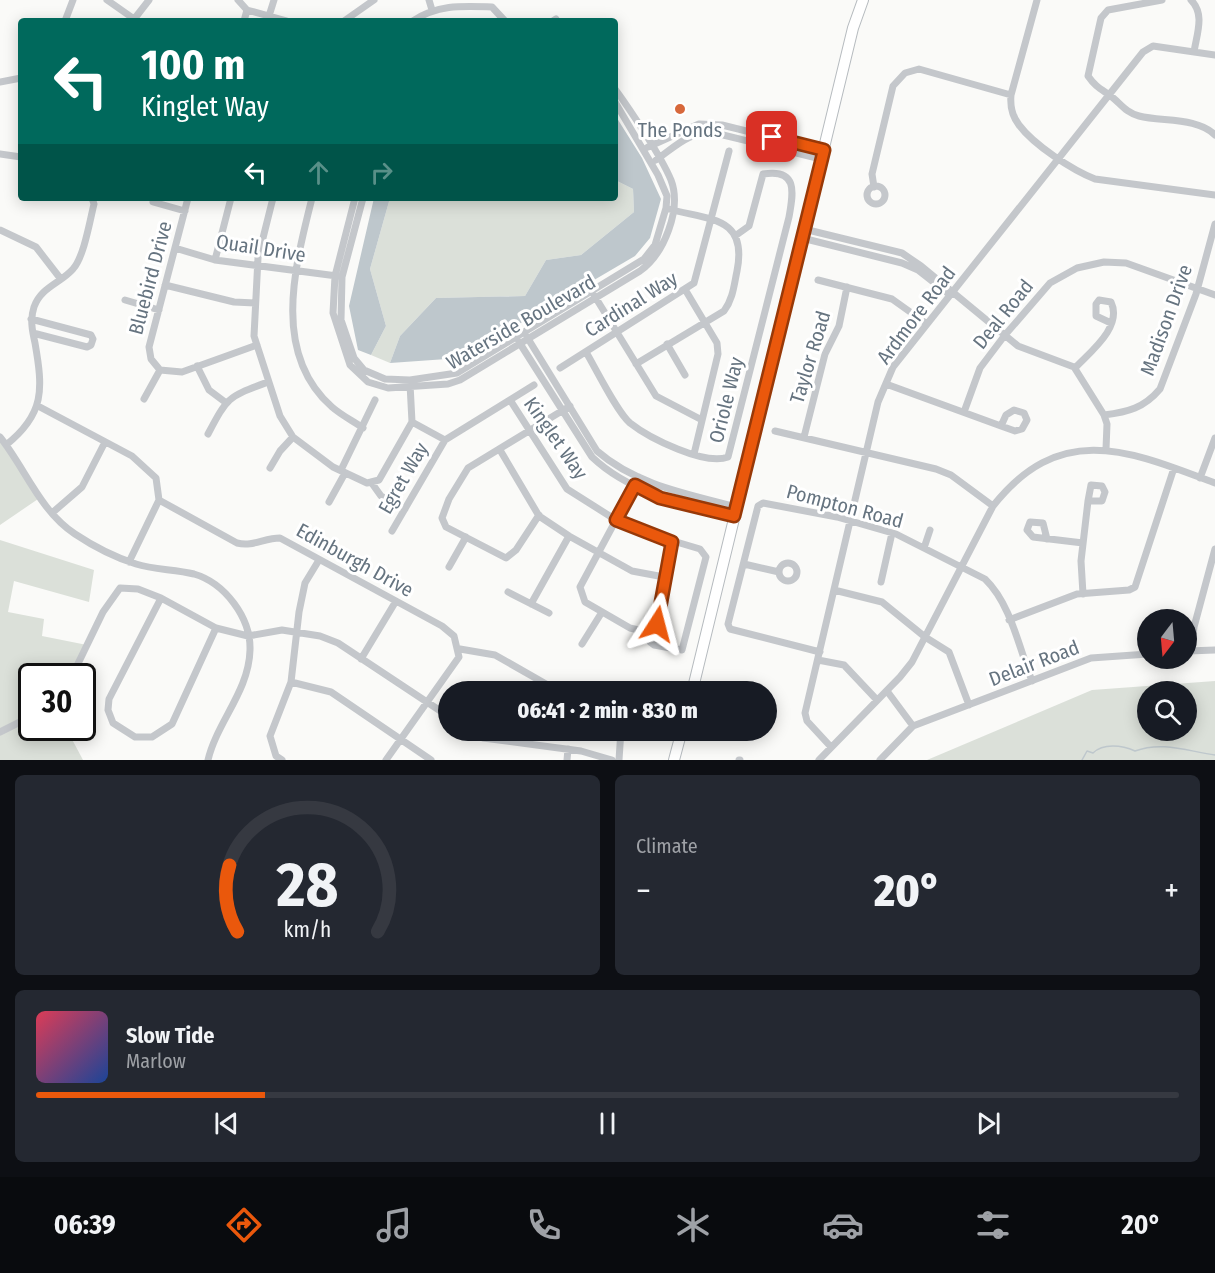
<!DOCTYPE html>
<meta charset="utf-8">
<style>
body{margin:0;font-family:"Fira Sans Condensed",sans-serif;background:#242831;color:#f1f3f6;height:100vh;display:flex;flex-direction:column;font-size:22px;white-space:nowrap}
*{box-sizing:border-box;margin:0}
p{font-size:20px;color:#9ea1a6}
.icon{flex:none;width:33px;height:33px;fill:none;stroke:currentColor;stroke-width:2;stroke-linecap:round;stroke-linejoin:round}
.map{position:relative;height:760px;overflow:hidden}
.side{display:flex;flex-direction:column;gap:15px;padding:15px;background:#0d0f14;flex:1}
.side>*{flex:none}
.hud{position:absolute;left:18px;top:18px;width:600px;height:183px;border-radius:6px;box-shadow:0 3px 15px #0003;background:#00695c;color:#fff;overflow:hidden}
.needle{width:39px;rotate:196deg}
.buttons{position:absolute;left:1137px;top:609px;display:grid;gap:12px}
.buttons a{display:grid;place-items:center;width:60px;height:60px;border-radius:50%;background:#171b24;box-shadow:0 3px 15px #0003;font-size:30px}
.speed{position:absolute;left:18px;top:663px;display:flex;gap:12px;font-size:30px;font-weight:700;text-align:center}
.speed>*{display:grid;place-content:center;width:78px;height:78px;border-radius:50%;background:#171b24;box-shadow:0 3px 15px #0003;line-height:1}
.speed .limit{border:3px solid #111;border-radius:9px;background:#fff;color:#111}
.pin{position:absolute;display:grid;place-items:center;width:51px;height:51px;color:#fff;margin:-26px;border-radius:12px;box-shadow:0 3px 9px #0006}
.me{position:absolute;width:66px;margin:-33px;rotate:9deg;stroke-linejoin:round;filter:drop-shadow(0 0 4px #0008)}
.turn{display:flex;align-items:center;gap:21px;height:126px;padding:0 24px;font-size:27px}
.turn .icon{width:78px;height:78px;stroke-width:2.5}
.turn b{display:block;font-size:42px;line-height:51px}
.lanes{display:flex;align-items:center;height:57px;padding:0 24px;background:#0003;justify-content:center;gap:30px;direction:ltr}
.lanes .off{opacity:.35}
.big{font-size:45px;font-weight:800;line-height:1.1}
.side .tile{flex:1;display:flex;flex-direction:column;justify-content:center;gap:9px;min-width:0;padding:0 21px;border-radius:9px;background:#242831}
.side .dial{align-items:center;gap:0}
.dial svg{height:156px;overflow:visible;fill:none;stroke:#363941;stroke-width:7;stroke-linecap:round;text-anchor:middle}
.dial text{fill:#f1f3f6;stroke:none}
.song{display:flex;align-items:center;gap:18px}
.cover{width:72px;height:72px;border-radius:9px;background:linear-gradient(135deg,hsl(350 70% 55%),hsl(220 70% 35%))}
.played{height:6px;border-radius:3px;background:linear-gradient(90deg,#ea580c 20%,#363941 20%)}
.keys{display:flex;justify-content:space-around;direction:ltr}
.heat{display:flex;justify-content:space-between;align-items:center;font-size:33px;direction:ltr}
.side .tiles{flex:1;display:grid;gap:15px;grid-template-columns:1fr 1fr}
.tile:last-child{grid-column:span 2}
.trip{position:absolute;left:438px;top:681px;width:339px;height:60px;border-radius:30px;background:#171b24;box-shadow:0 3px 15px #0003;font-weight:800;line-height:60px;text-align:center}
.tabs{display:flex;height:96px;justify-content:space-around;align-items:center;background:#090b0e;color:#9ea1a6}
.tabs .icon{width:42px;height:42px}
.tabs .active{color:#ea580c}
.tabs b{font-size:27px;color:#f1f3f6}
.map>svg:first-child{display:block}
.green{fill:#dbe0d9;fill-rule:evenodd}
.water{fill:#bec7cc}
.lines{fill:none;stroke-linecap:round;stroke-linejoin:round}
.stream{stroke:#bec7cc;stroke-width:1.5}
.secondary-casing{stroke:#b6bbbf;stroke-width:12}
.street{stroke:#c4c7cb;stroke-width:7}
.secondary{stroke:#fff;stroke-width:10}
.route-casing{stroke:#983908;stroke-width:15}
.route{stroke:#ea580c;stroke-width:10}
.poi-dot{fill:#d7683b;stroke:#fff;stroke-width:2}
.labels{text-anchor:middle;stroke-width:6;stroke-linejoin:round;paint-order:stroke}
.poi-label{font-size:20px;fill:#667480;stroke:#fff}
.street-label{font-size:20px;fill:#667480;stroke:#fff}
</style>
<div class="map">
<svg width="1215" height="760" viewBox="0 0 1215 760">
<rect width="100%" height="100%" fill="#fafaf8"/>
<path class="green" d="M615,180l18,9 1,23 -53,43 -35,5 -21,36 -89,2 -36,38 -10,27 -19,-8 15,-29 -16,-57 20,-71h225z
M0,442l41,55 -41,28z
M0,540l94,30 -5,32 -75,-21 -6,31 36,7 -2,17 45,9 -17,31h-38v52h34l17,32h-83z
M1215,681v79h-288l165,-70zM1148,692h38v38h-38z"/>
<path class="water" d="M615,115l27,43 19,41 -11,39 -15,18 -174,102 -71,5 10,-27 36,-38 89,-2 21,-36 35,-5 53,-43 -1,-23 -18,-9z
M374,198h16l-20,71 16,57 -15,29 -13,-5 -9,-44z"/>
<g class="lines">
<path class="stream" d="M1082,760l5,-9 6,2c10,-10 29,-8 42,-2 27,-10 52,0 80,4"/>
<g class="secondary-casing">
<path id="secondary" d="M692,692l161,-664 10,-28
M674,760l8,-30"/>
</g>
<path class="street" d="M107,0l30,21
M238,0l9,10 40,11
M429,0l3,10
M1037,0l-26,95c-1,11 1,21 8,30 15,20 53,45 76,54l120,16
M1162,0l-54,10 -7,8 -13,58c7,10 11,12 20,18 12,8 16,18 31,22 23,6 58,1 76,19
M1191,0c14,14 6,33 3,52
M269,16l5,-16
M135,18l14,-18
M65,21l8,-21
M244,21l3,-11
M344,21l30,-21
M413,21c25,-17 50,-15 79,-14l13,14
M553,21l3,-2
M0,82l21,-4
M648,147l51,-23 23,1 102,25
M0,154l21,3
M656,160c20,-14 33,-29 59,-27l106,26
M867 195a9 9 0 1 1 18 0a9 9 0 1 1-18 0Z
M874,187l-2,-13 21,-88 12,-13 14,-4 92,26
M188,198l-39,149 2,12 9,11 22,2 75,-27
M273,198l-15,60 -4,78 26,80 13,21 40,30 34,16 12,-3 33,-58
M312,198c-17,68 -41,155 20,209 9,8 21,14 31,21
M355,198l-20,78 -2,37 17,52 18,17 20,6 60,-4 12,-4 180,-109c24,-17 42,-62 31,-91 -10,-24 -40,-69 -56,-91
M363,198l-21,79 -1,43 13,38 10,12 21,9 25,1 47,-7 187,-114 11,-14 11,-37 1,-12 -9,-21 -43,-73
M153,202l32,9
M804,229l98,24 19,13 97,80 56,21 30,48c24,-3 40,-7 56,-26l36,-95 19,-70
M0,230l36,17 24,31
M802,238l100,25 16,7 28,22 6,1
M175,248l40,12 122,16
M215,260l16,-62
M818,280l74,19 35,25
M165,285l69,17 21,1
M686,291l31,52 1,11 -24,100
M594,295l62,101 46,24
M125,300l34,10
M31,319l60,16 2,4 -2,6 -4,2 -54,-14
M527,337l70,114c39,34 91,43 140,56
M519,342l73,115c39,37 92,47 142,59
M667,344l18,31
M586,352c10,17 31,60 44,71 19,15 75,43 98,34l61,-240c4,-23 10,-49 -26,-43l-14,52 -14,10
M636,364l88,-53c9,-12 10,-26 13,-40 11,-55 -28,-51 -68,-62
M197,366l12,24 16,12
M560,368l134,-85 35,-132
M1075,368c15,-16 48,-41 36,-66l-12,-2 -3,4v12l15,7
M410,384l2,38 33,18
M886,384l115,42
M144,399l16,-29
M510,400l57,89 49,31 37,15 47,14 6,8 -24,93 -28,-5 -4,-3 1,-9
M38,406l94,50 24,22 3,22 -30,62
M1014,410l10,3 3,7 -5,9 -7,2 -14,-5 5,-11z
M964,412l16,-44 25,-33 45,-52 27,-15 27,-6 22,1 89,32
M1104,415l3,9 -1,25
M775,431l161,38 15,6 42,31
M208,434c20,-38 20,-37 60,-52
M0,437c25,31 40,74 75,97 18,12 39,23 61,30 18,6 39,5 58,10 31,9 57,44 56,76 -1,41 -33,72 -42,110
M804,437l21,-83 14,-28 8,-39
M6,445c39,-31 37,-56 29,-102 -3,-13 -5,-24 -1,-36 7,-20 27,-24 39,-38 11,-12 17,-49 21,-65l-2,-6
M500,450l39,66 30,20 63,35 32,6
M270,468l10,-17 13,-14
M341,470l34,-70
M639,477l-59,110 5,15 45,26 21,5 6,-9 15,-82
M1200,478l15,-40
M371,482l10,14 24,13
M1091,485l11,1 3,6 -3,9h-14z
M159,500l78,43c16,4 27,-5 43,-5l162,88 12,10 5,21 -73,103
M329,502l16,-29
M52,513l30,-26 23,-45
M539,515l-23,35 -10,8 -60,-31 -4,-9 7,-19 19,-31 102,-62
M392,531l53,-91 89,-55
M1047,539l-4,-16 -13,-1 -3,8 6,7 50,6
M924,548l6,-18
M779 572a9 9 0 1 1 18 0a9 9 0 1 1-18 0Z
M744,564l35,8
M449,567l17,-30
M881,582l11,-49
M834,590l48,12 43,35 24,15 20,53
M508,592l41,21
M1083,594l-2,-33 7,-60
M161,598l-52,101 -1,11 5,13 22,14h17l20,-13 44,-96
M531,604l38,-68
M1009,620l68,-26 52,-4 6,-3 39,-119
M582,644l20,-32
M460,649l35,6 65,37
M1188,651l27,-1
M1191,651l3,-24 21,-78
M820,652l-90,-23 -2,-5 30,-118 5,-3 74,14 59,17 89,45c26,25 34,69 47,102
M361,659l35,-58
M818,660l26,5 33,35
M72,676l31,-64 17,-24 18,1 23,9 55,30 32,8 34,-6 38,6 18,7 110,73
M291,682l40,10 100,68
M887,691l26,35
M470,730l13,8 98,13 31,9
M0,732l32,-16
M831,747l-24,-26 -2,-8 73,-311 15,-35 250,-315 10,-6 62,9
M282,760l-6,-4 -6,-20 21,-54 8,-70 6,-29 14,-23
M567,760l1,-11
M619,760l2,-30
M739,760h1
M819,760l81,-83 12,-15 81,-156c68,-86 137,-55 222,-23
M880,760l33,-34 178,-68 57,-4"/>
<use href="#secondary" class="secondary"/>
</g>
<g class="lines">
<g class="route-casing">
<path id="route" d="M657,624l15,-82 -56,-22 19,-35 25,13 74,18 90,-366 -52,-13"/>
</g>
<use href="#route" class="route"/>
</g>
<circle class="poi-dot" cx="680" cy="109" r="6"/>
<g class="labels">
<g class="poi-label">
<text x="680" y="137">The Ponds</text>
</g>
<g class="street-label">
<text transform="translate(261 248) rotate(9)" y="7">Quail Drive</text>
<text transform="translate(150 278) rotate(-75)" y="7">Bluebird Drive</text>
<text transform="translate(631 304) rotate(-32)" y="7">Cardinal Way</text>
<text transform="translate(1003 314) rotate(-51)" y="7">Deal Road</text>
<text transform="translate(916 315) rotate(-53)" y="7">Ardmore Road</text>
<text transform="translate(1166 320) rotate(-70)" y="7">Madison Drive</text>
<text transform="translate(521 322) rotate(-30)" y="7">Waterside Boulevard</text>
<text transform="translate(810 357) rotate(-73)" y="7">Taylor Road</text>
<text transform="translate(726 400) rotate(-76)" y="7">Oriole Way</text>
<text transform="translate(556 438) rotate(55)" y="7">Kinglet Way</text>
<text transform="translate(403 478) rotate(-60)" y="7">Egret Way</text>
<text transform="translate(845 506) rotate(15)" y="7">Pompton Road</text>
<text transform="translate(355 560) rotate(29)" y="7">Edinburgh Drive</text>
<text transform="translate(1034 663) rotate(-21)" y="7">Delair Road</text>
</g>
</g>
</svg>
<div class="buttons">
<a><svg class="needle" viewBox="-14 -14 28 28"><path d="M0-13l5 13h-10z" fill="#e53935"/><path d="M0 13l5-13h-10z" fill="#9ea1a6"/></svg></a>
<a><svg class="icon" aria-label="search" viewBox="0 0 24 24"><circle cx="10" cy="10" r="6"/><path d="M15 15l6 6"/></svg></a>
</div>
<div class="speed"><div class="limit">30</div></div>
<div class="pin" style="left:772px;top:137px;background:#d93025"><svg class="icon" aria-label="arrive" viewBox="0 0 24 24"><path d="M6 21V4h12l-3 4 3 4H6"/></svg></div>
<svg class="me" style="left:657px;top:624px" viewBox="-20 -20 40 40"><path d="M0-17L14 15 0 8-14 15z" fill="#ea580c" stroke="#fff" stroke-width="4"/></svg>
<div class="trip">06:41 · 2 min · 830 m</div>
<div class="hud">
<div class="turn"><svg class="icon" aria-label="left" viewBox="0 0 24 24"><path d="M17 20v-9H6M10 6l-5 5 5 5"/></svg><div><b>100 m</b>Kinglet Way</div></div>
<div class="lanes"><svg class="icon" aria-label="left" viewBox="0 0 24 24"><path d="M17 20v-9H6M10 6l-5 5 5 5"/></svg><svg class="icon off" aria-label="ahead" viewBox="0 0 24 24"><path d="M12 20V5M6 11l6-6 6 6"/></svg><svg class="icon off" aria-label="right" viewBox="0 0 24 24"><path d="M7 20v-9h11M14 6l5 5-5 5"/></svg></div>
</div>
</div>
<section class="side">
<div class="tiles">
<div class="tile dial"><svg viewBox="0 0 100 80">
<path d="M14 69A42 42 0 1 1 86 69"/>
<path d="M14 69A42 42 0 0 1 10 35" stroke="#ea580c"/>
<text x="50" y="56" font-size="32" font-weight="700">28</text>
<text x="50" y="72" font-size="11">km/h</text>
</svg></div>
<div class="tile"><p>Climate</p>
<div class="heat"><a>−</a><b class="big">20°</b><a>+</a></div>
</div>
<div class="tile">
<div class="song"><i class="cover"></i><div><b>Slow Tide</b><p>Marlow</p></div></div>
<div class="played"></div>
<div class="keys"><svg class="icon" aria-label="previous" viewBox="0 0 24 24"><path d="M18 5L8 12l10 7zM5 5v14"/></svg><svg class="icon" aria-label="pause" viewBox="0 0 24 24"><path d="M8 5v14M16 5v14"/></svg><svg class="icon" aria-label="next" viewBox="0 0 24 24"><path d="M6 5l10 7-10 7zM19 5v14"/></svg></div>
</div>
</div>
</section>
<nav class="tabs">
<b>06:39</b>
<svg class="icon active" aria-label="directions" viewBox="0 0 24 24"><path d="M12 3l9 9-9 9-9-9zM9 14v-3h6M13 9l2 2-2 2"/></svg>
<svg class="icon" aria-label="music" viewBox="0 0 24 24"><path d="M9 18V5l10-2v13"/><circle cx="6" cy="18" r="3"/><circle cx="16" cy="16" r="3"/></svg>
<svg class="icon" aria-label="phone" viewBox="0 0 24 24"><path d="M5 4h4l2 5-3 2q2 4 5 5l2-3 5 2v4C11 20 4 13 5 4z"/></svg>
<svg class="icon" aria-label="climate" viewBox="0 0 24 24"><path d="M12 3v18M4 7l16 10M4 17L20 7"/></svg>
<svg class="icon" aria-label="car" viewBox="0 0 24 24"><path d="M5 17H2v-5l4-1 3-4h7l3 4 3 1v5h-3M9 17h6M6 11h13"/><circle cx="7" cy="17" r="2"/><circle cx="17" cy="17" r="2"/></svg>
<svg class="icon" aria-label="filters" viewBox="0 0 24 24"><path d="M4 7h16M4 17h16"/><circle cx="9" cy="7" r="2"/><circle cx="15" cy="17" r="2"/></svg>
<b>20°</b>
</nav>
